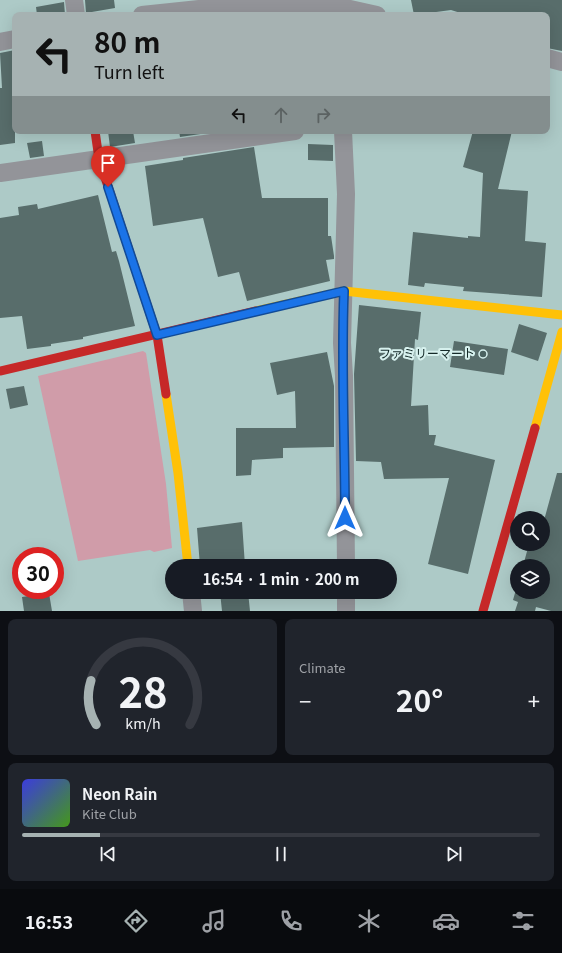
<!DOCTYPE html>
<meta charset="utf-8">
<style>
body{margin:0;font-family:Georgia,"Noto Sans JP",serif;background:#20242c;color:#f1f3f6;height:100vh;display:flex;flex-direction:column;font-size:15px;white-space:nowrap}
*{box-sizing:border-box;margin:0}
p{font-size:13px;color:#9ea1a6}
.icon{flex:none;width:22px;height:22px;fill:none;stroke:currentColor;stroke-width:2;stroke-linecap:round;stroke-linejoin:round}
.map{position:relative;height:611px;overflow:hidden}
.sheet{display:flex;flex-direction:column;gap:8px;padding:8px;background:#0d0f14;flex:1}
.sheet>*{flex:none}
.guide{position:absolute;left:12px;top:12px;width:538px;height:122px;border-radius:8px;box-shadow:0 4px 16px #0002;background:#a6b2b2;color:#111;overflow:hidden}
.buttons{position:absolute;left:510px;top:511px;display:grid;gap:8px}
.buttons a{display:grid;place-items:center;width:40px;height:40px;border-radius:50%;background:#171b24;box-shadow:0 4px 16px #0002;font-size:20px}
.speed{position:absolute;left:12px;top:547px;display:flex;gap:8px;font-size:20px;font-weight:700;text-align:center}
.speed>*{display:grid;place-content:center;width:52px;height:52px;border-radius:50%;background:#171b24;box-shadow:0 4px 16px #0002;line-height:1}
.speed .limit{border:6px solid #d22;background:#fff;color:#111}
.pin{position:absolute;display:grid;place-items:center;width:34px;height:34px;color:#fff;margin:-41px -17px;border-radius:50% 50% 50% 0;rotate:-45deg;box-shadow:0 0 4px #0007}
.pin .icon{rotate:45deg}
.me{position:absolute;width:44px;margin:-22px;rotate:0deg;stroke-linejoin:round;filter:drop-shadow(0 0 3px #0008)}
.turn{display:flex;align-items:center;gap:14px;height:84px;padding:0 16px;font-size:18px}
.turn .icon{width:52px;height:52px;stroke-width:2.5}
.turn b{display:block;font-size:28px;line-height:34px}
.lanes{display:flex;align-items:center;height:38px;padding:0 16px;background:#0003;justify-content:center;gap:20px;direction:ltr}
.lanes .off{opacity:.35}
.big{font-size:30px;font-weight:700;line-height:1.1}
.sheet .card{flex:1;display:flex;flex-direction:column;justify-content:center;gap:6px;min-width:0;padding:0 14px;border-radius:8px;background:#20242c}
.sheet .dial{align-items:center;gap:0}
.dial svg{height:104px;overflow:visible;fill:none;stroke:#363941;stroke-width:7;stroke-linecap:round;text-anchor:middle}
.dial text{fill:#f1f3f6;stroke:none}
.song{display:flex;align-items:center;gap:12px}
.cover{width:48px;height:48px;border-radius:6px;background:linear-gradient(135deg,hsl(240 70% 55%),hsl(100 70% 35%))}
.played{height:4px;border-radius:2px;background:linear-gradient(90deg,#a6b2b2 15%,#363941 15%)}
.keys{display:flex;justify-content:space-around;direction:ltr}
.heat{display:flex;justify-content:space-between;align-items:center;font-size:22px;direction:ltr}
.sheet .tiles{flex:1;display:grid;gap:8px;grid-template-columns:1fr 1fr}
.card:last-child{grid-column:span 2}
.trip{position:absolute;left:165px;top:559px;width:232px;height:40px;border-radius:20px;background:#171b24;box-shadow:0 4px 16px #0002;font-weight:700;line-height:40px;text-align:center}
.tab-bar{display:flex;height:64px;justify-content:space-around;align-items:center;background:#090b0e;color:#9ea1a6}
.tab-bar .icon{width:28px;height:28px}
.tab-bar .on{color:#a6b2b2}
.tab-bar b{font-size:18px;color:#f1f3f6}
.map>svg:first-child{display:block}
.green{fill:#d09ca9}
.building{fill:#586d6b}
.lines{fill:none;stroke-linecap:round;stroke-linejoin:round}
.street{stroke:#939499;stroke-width:18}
.slow{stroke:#ffc107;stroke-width:9}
.jam{stroke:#c62828;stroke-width:9}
.route-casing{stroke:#114b97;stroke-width:10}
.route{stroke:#1a73e8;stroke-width:7}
.poi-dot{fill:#4a6260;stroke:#d7f1ee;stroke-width:1.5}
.labels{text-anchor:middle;stroke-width:4;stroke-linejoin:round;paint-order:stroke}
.poi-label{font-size:12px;fill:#142a28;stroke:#d7f1ee;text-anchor:end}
</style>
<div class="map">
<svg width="562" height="611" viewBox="0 0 562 611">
<rect width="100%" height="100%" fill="#adcac7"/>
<path class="green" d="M143,351l3,2 20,131 6,64 -18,4 -4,-2 -72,11 -40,-185z"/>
<path class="building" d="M85,0h29l1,8 -29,5z
M411,0h151v51l-15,-3v-33h-80l-16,-5 -37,5z
M64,2l1,13h-28l-1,-8z
M15,50v93l-15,2v-57h2l-2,-35z
M108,131h25l2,12 -25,4z
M179,131h42l-41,6z
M473,131h39l-14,58 30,2 -3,50 21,2 -4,54 -79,-6 1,-4 -39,-4 -1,4 -16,-2 5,-53 55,6v-2l12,1 3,-64 -20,-6z
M42,141l2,15 -14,2 -3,-15z
M308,144l25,1v16l-25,-1z
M254,147l8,51h66v38h3l3,20v3l-8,1 4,21 -83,20 -8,-29 -21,5 -15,-59 -50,8 -8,-60 38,-6v-2z
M98,195l14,57 4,-1 3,10 16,65 -52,11v2l-32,5v2l-24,3 -5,-33 -22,2v-100l19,-3 -1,-8 19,-3 1,5z
M359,305l62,7 -3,28 -3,-1 -4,67 17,-1 1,30h7l-2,10 61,15 -27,114 -40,-10 21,-86 -65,1 -3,-17 -25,-1 -2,-87z
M519,324l28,9 -9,28 -27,-9z
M454,341l54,8 -4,26 -54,-8z
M327,352l7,34v61l-51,1v10l-31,2 -1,15 -15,1v-48h60l-1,-37 -18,4 -7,-32z
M24,386l4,19 -18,4 -4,-20z
M557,473h5v138h-11l-15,-4 -1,4h-20l3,-9 -5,-2 4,-14v6h26v-26h-20l6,-22h14v-20z
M242,522l3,44h-45l-3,-38z
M220,592h28l2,19h-28z
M49,593l3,18h-28l-2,-14z"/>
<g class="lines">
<path class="street" d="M74,0l2,15
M142,15l85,-9 14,-3 91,2 45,10
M0,42l15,-3
M547,58l15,4
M343,131l3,63 -4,149 2,33 2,190
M0,173l295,-42
M191,592l2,19
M346,592v19"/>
<path class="slow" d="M256,311l88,-20 218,24
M166,394l12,79 10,93
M535,428l27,-96"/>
<path class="jam" d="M95,131l4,28 58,176 9,59
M0,371l256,-60
M483,611l52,-183"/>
</g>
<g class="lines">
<g class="route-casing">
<path id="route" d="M108,187l49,148 187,-44c-3,76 1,152 1,227"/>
</g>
<use href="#route" class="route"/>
</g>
<circle class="poi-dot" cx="483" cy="354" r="4"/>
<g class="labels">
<g class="poi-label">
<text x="475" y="358">ファミリーマート</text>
</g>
</g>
</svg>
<div class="buttons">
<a><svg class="icon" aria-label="search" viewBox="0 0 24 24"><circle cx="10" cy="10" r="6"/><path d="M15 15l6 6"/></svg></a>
<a><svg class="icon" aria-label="layers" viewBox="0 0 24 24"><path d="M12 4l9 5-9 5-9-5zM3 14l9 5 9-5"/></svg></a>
</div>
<div class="speed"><div class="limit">30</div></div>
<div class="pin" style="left:108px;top:187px;background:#d93025"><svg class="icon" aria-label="arrive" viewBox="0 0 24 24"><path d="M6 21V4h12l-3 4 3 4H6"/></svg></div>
<svg class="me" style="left:345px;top:518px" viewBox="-20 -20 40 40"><path d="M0-17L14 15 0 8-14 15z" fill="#1a73e8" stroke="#fff" stroke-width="4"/></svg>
<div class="trip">16:54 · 1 min · 200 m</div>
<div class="guide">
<div class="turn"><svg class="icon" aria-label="left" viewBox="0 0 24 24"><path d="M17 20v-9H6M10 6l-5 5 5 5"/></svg><div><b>80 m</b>Turn left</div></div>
<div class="lanes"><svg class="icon" aria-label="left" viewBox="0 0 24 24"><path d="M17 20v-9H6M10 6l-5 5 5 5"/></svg><svg class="icon off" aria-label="ahead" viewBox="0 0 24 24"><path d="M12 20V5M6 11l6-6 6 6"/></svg><svg class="icon off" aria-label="right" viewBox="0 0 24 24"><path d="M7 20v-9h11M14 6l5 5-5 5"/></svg></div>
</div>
</div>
<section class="sheet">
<div class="tiles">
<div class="card dial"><svg viewBox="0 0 100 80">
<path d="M14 69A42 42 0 1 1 86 69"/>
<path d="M14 69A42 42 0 0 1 10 35" stroke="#a6b2b2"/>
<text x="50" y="56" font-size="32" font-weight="700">28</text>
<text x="50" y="72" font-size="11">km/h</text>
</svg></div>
<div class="card"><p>Climate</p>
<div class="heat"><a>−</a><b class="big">20°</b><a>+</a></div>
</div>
<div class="card">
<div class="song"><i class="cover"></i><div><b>Neon Rain</b><p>Kite Club</p></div></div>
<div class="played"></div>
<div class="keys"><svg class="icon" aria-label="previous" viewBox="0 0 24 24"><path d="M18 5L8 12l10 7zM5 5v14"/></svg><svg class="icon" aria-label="pause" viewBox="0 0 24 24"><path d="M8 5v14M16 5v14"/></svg><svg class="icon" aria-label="next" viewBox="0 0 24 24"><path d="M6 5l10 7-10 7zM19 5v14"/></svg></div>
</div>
</div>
</section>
<nav class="tab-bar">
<b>16:53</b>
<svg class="icon on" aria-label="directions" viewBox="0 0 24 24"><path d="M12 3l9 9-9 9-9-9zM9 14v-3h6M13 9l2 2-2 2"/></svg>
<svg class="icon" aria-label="music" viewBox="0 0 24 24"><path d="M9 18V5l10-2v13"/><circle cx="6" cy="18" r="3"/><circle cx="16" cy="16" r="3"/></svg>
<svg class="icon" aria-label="phone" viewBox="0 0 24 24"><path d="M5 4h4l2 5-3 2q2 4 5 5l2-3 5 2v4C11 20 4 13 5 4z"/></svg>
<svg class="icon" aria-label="climate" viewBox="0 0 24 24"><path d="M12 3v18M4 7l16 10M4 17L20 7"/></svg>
<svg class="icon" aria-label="car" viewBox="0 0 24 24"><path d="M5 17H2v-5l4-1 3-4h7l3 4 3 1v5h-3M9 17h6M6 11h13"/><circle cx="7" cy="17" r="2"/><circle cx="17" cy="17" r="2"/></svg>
<svg class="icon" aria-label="filters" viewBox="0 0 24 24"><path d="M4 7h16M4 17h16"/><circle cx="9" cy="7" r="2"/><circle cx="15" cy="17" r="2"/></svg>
</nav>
